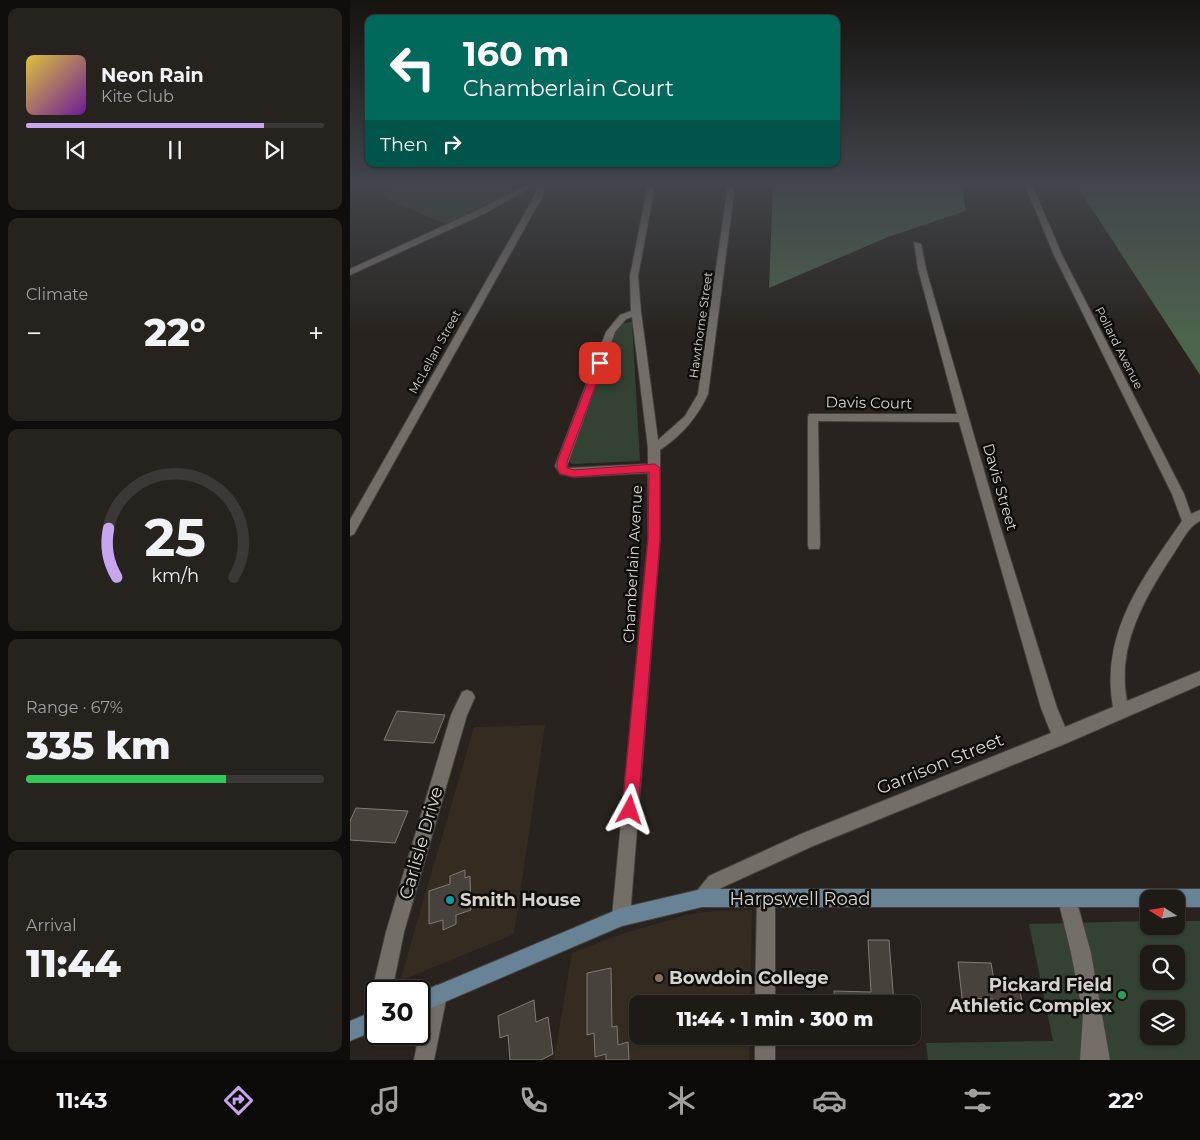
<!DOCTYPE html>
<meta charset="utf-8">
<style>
body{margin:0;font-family:Montserrat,sans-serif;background:#26231f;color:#f1f3f6;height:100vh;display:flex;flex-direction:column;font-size:19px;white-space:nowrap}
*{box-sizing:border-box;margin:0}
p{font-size:16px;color:#a1a1a1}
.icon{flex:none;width:28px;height:28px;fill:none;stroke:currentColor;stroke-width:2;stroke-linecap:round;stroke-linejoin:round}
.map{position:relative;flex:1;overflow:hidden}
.panel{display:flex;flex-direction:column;gap:8px;padding:8px;background:#100e0c;width:350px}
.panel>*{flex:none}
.hud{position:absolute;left:15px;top:15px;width:475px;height:152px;border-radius:10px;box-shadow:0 1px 4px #0004,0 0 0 1px #3c3835;background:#00695c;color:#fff;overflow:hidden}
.needle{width:32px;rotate:282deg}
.buttons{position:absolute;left:790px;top:890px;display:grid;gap:10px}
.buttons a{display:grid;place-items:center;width:45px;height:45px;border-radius:10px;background:#1e1a16;box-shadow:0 1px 4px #0004,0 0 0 1px #3c3835;font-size:25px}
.speed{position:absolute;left:15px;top:980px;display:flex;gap:10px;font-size:25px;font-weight:700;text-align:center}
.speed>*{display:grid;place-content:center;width:65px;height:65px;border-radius:50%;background:#1e1a16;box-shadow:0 1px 4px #0004,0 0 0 1px #3c3835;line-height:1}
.speed .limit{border:2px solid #111;border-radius:8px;background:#fff;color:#111}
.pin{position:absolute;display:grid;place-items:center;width:42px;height:42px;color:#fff;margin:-21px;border-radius:10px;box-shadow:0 2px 8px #0006}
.me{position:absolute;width:55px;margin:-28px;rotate:5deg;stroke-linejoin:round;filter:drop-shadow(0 0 4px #0008)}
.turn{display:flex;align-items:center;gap:18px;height:105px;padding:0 15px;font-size:22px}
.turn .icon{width:65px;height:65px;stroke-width:2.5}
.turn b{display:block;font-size:35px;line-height:42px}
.then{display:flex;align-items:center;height:48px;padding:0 15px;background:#0003;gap:10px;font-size:19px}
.big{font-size:38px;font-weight:800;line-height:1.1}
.panel .card{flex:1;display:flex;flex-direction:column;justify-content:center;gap:8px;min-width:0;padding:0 18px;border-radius:10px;background:#26231f}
.panel .dial{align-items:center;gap:0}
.dial svg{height:130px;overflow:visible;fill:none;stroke:#3c3835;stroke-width:7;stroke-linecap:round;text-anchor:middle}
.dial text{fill:#f1f3f6;stroke:none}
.song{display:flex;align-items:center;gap:15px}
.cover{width:60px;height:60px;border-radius:8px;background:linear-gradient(135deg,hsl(50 70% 55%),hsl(280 70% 35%))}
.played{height:5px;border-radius:2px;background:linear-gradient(90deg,#c8a6ef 80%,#3c3835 80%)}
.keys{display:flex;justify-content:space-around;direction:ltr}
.heat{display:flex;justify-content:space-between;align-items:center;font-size:28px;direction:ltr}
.charge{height:8px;border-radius:4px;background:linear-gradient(90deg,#34c759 67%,#3c3835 0)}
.trip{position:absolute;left:279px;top:995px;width:292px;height:50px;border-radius:10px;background:#1e1a16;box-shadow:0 1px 4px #0004,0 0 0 1px #3c3835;font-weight:800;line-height:50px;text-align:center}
.tabs{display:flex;height:80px;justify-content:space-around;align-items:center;background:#0c0a09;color:#a1a1a1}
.tabs .icon{width:35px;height:35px}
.tabs .current{color:#c8a6ef}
.tabs b{font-size:22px;color:#f1f3f6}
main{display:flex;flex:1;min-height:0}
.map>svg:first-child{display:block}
.built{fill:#352c21}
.green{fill:#334233;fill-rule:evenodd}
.forest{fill:#4c634c}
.building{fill:#48423c;stroke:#817a74}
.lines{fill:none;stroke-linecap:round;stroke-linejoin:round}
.street-casing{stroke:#44403c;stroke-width:2}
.secondary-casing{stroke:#44403c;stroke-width:2}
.street{fill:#746e68;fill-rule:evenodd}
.secondary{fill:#688395;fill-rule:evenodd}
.route{fill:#e11d48;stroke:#92132f}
.culture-dot{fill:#0f9aa8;stroke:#0f0d0a;stroke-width:2}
.education-dot{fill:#8d6e63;stroke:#0f0d0a;stroke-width:2}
.leisure-dot{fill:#2e9e5b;stroke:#0f0d0a;stroke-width:2}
.labels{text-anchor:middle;stroke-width:5;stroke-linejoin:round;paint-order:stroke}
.far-street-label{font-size:12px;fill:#d6d3cf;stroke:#0f0d0a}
.street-label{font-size:15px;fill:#d6d3cf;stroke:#0f0d0a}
.near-street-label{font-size:18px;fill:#d6d3cf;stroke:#0f0d0a}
.near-poi-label{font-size:18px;font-weight:bold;fill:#d6d3cf;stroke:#0f0d0a;text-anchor:start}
</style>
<main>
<section class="panel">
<div class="card">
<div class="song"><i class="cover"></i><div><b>Neon Rain</b><p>Kite Club</p></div></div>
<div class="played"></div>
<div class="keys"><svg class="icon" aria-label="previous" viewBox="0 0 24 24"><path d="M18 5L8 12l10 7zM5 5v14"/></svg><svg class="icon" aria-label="pause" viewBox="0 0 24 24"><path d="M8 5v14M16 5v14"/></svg><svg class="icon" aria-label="next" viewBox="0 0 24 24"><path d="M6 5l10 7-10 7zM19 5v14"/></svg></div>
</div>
<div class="card"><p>Climate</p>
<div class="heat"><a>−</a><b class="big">22°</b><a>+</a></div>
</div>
<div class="card dial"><svg viewBox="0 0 100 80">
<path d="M14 69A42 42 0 1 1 86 69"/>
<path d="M14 69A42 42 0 0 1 9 39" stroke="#c8a6ef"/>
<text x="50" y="56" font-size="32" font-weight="700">25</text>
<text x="50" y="72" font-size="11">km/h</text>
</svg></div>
<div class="card"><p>Range · 67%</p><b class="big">335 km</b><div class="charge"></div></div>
<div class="card"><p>Arrival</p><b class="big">11:44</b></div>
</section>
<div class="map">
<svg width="850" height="1060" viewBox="0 0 850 1060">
<rect width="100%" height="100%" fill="#28231e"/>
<path class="built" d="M195,725l-31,209 -114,47 74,-254z
M402,910l-2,94h-112v32h112l-1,24h-195l18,-107 46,-18 68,-20 28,-4z"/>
<path class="green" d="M37,185l138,1 -79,38 -58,-24 -4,-12z
M282,322l8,139 -68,3 -4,-4 46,-126 9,-11z
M799,921v5h27v-5h24v139h-272l-2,-17 127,-2 -24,-117zM799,954h27v27h-27zM799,1009h27v27h-27z"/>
<path class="forest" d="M423,186h189l4,25 -78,26 -119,51z
M727,186h123v189z"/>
<path class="building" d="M47,711l48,4 -11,28 -50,-3z
M6,808l52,3 -13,32 -45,-3v-19z
M115,870v8l5,-2 1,34 -15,5v9l-13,6v-10l-14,4v-33l21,-7v-8z
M518,940h21l5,64h-59l-1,-13 37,1z
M608,962l33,1 3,17 24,1 6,31h-18l-1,-5 -11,-1 -1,-7 -31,-1z
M261,968l1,59 5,-1 1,19 10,-3 1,18h-23v-6l-11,3 -1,-24 -7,2v-62z
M184,1000l2,22 12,-5 5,37 -12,6h-31l-2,-25 -8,3 -2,-22z"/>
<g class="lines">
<g class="street-casing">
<path id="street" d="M176,185h9l-49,28 -136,62v-6l130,-60z
M188,185h7l-3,12 -188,337 -4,2v-16l184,-323z
M298,185h7l-17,91 3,36 17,128 27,-24 13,-22 30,-209h7l-27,209c-11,24 -26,41 -48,56v89l-30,378 -2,7 -7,2 -7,-2 -2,-7 36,-378v-66l-74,4 -14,-3 -5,-8 51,-134 14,-17 11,-4 -1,-35zM282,317l16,131v16l-80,4 -1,-2 48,-134 11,-13z
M675,185h7l30,70 122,239 7,20 9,-4v11c-12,6 -18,20 -26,32 -29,44 -58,93 -47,148l73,-30v14l-133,58 -254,103 -92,42 -13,16 -6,3 -6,-3 -3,-6 3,-6 13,-16 92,-42 250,-101 -10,-25 -82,-286 -141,-1 2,124 -1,4h-10l-1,-4v-128l1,-3h148l-39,-145 -4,-27 7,2 5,25 72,250 59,189 8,19 48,-20c-13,-74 29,-128 69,-186l-10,-27 -118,-239z
M117,690l5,2 3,5 -8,18 -63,217 -12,59h-16v8l-4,-8 14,-59 65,-217 11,-23z
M416,890l7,2 2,7v105h-20l2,-105 2,-7z
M717,890l7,2 2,7 15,54 19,107h-30l3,-45 -12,-62 -13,-54 2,-7z
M87,985l7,3 3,7 -13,65h-20l13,-65 3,-7z
M405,1036h20v24h-20z"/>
</g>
<g class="secondary-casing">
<path id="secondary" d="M352,889h498v18h-24v-8h-27v8h-447l-80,19 -203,87v-20l202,-85z
M26,1010v20l-26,11v-20z"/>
</g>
<use href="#street" class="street"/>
<use href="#secondary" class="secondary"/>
</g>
<linearGradient id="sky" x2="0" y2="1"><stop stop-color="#161310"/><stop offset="0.55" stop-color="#42454c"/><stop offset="1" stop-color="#42454c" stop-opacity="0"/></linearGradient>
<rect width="850" height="334" fill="url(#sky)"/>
<path class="route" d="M250,360l4,3 -37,99v6l7,2 81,-6 5,4v71l-22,271 -2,6 -6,2 -5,-2 -3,-6 26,-271 1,-67 -75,5 -14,-3 -3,-5v-7l38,-99z"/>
<circle class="culture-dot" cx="100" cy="900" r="5"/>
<circle class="education-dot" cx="309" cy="978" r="5"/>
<circle class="leisure-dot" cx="772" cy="995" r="5"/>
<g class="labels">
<g class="far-street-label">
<text transform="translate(351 325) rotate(-82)" y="4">Hawthorne Street</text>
<text transform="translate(769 348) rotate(63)" y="4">Pollard Avenue</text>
<text transform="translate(85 352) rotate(-61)" y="4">McLellan Street</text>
</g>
<g class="street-label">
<text transform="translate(519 403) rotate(1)" y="5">Davis Court</text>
<text transform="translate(650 487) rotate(74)" y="5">Davis Street</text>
<text transform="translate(283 564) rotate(-87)" y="5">Chamberlain Avenue</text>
</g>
<g class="near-street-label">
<text transform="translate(590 764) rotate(-22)" y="6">Garrison Street</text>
<text transform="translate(71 843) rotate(-74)" y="6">Carlisle Drive</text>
<text x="450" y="905">Harpswell Road</text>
</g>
<g class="near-poi-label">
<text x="110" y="906">Smith House</text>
<text x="319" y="984">Bowdoin College</text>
<text x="762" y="991" text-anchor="end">Pickard Field<tspan x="762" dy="21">Athletic Complex</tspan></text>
</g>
</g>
</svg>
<div class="buttons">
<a><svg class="needle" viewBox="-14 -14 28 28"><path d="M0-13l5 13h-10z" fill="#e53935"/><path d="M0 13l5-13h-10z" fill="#a1a1a1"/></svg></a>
<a><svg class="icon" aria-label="search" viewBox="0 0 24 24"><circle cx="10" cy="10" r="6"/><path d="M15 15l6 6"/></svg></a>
<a><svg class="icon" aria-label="layers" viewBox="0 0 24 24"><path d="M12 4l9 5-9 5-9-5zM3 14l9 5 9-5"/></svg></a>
</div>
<div class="speed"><div class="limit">30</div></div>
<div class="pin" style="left:250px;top:363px;background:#d93025"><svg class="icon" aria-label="arrive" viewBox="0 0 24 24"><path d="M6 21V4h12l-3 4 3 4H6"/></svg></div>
<svg class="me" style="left:280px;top:810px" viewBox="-20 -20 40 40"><path d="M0-17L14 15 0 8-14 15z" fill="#e11d48" stroke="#fff" stroke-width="4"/></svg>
<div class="trip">11:44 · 1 min · 300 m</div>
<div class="hud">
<div class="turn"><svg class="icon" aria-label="left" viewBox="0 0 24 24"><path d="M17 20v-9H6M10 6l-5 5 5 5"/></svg><div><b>160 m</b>Chamberlain Court</div></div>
<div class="then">Then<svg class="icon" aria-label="right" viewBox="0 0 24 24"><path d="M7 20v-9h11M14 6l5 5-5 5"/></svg></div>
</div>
</div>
</main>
<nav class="tabs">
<b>11:43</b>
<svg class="icon current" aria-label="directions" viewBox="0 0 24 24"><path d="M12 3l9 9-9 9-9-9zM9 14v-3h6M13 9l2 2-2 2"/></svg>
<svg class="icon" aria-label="music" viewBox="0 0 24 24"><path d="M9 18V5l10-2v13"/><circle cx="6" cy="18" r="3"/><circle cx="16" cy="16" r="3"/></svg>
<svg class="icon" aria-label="phone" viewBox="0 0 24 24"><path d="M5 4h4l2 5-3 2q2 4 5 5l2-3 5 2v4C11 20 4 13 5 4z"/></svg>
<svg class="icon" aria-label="climate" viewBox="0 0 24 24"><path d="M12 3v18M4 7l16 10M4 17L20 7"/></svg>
<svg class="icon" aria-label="car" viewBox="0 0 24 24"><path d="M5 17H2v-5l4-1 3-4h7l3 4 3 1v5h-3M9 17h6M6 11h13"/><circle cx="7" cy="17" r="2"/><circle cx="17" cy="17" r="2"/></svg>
<svg class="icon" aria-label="filters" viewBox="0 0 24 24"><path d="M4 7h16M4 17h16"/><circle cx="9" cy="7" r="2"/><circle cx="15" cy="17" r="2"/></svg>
<b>22°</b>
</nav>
